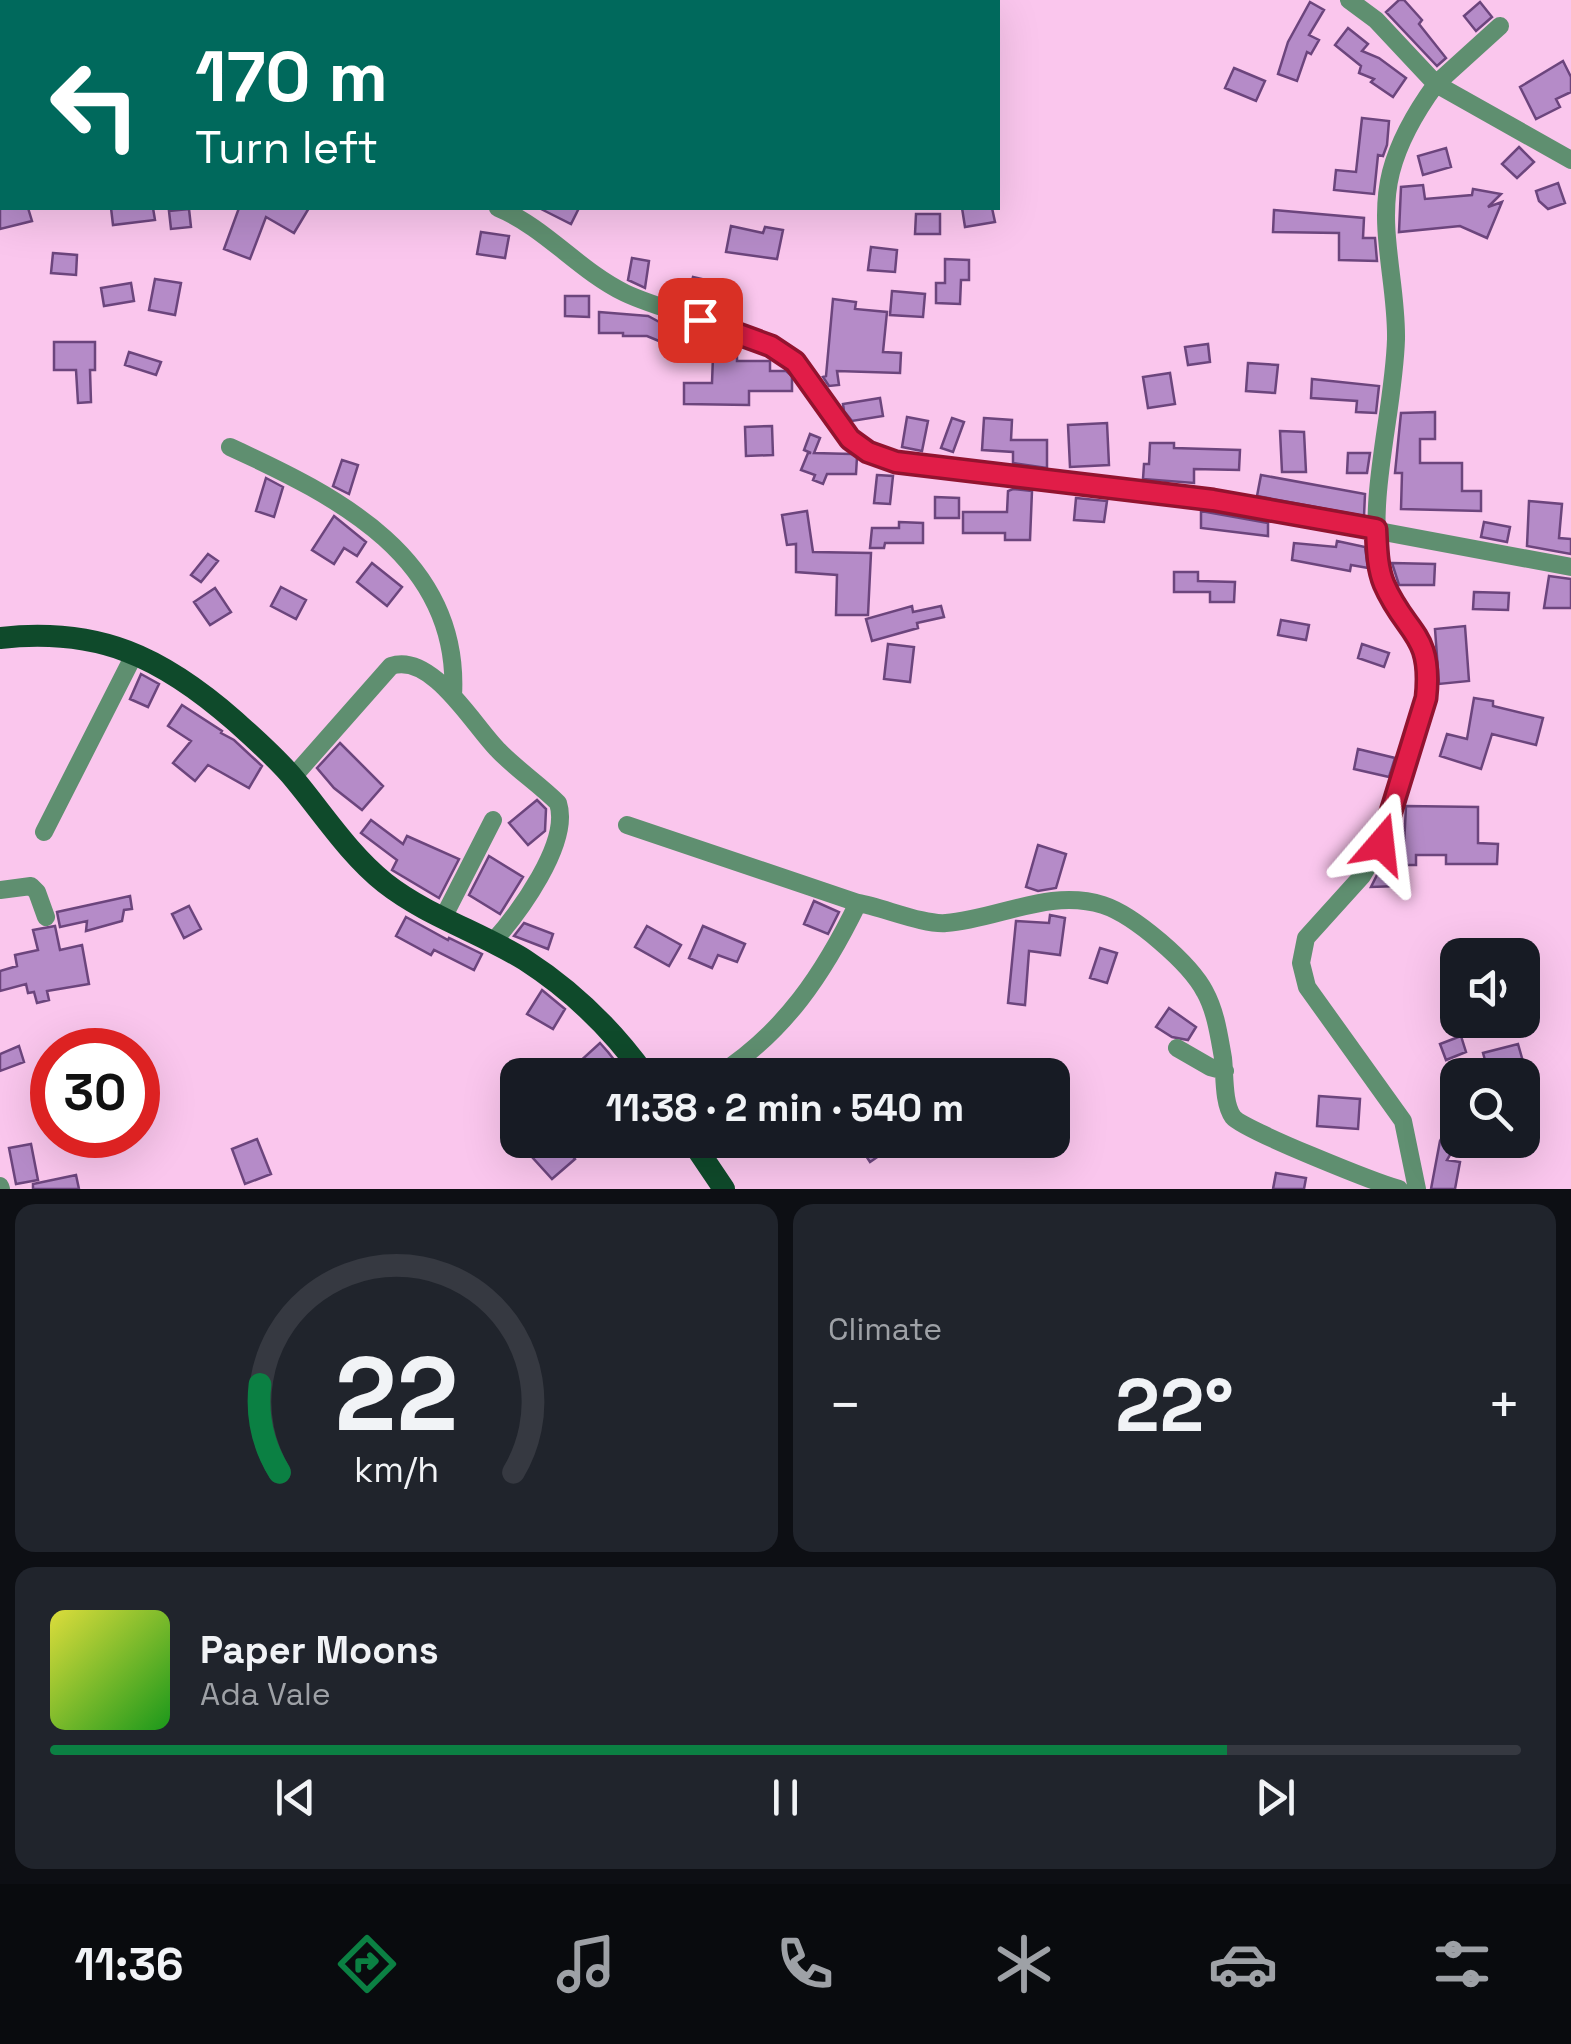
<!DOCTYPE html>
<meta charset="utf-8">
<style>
body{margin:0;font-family:"Space Grotesk",sans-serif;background:#20242c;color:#f1f3f6;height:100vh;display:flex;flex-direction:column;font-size:38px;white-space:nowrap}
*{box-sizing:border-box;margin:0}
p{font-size:32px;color:#9ea1a6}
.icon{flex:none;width:55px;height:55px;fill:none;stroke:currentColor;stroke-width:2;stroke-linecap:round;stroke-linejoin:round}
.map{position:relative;height:1189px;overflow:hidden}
.side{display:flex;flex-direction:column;gap:15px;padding:15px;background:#0d0f14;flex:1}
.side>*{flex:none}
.hud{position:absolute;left:0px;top:0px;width:1000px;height:210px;box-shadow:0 10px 40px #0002;background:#00695c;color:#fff;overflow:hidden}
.fabs{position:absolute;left:1440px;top:938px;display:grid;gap:20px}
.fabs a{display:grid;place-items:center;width:100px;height:100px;border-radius:20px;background:#171b24;box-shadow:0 10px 40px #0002;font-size:50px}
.speed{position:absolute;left:30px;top:1028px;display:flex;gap:20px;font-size:50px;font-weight:700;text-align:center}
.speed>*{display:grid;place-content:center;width:130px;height:130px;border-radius:50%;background:#171b24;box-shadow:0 10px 40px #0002;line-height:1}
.speed .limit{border:15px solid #d22;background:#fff;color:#111}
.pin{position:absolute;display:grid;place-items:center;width:85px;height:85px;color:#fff;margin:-42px;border-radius:20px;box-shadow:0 5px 15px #0006}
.me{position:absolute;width:110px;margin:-55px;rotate:17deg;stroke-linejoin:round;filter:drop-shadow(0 0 8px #0008)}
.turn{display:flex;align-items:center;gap:35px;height:210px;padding:0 30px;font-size:45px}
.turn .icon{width:130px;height:130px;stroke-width:2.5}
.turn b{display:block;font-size:70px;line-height:85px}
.big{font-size:75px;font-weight:600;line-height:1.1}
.side .widget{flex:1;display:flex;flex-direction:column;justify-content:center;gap:15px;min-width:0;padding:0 35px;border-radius:20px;background:#20242c}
.side .dial{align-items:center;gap:0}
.dial svg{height:260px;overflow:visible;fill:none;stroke:#363941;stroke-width:7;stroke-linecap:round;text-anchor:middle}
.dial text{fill:#f1f3f6;stroke:none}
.song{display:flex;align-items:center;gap:30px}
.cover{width:120px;height:120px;border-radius:15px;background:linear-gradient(135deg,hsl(60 70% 55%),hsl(120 70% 35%))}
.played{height:10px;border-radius:5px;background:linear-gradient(90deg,#0b8043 80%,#363941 80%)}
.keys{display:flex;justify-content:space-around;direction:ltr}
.heat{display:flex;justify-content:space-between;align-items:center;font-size:55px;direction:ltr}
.side .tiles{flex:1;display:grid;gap:15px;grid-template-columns:1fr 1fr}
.widget:last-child{grid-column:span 2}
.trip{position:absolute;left:500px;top:1058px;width:570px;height:100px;border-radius:20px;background:#171b24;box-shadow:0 10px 40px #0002;font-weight:600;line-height:100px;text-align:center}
.menu{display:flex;height:160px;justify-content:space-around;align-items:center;background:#090b0e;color:#9ea1a6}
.menu .icon{width:70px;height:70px}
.menu .on{color:#0b8043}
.menu b{font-size:45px;color:#f1f3f6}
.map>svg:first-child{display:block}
.building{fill:#b58bc8;stroke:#6c457d;stroke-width:2.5}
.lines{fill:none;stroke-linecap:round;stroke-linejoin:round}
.minor{stroke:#5f8f70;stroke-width:18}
.major{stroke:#0f4a2b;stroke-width:22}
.route-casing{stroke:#92132f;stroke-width:25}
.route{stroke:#e11d48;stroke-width:18}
</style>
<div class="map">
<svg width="1571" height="1189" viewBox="0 0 1571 1189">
<rect width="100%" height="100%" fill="#fac6ed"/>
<path class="building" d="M1399,0h5l18,20 -3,4 27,34 -9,8 -51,-54z
M1310,2l14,8 -15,25 10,5 -8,14 -4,-2 -10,29 -19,-7 10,-32z
M1480,2l12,15 -16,14 -12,-15z
M1348,28l20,16 -6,7 17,7 27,20 -13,19 -22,-15 3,-3 -15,-6 2,-7 -26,-21z
M1563,61l8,16v15l-15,7 4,8 -24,12 -16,-32z
M1234,68l31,13 -9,20 -31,-13z
M1362,118l27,3 -2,24 -4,11 -5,-1 -4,39 -40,-4 2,-20 20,2z
M1519,147l15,15 -17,16 -15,-14z
M1446,148l5,19 -28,8 -5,-19z
M1558,183l7,20 -17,6 -9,-8 -3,-10z
M1423,185l2,14 47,-4 1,-6 28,5 -13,13 14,-5 -15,36 -27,-12 -61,6 2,-45z
M0,208h28l4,13 -32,8z
M111,208h42l2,12 -42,5z
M239,208h70l-15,25 -28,-16 -16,42 -26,-10z
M539,208h40l-8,16z
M962,208h30l3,14 -30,5z
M189,209l2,18 -20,2 -2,-18z
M1274,210l90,8 -1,20h12l2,23 -38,-1v-27l-66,-1z
M916,214h24v20h-25z
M731,226l32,7 2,-6 18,3 -6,29 -51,-7z
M481,232l28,4 -4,22 -28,-4z
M871,247l26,3 -2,22 -27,-2z
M53,253l24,2 -1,20 -25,-2z
M632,258l17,3 -4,27 -17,-8z
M945,259l24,1v20h-8l-1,24 -24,-1v-20h9z
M693,277l30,7 -7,27 -30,-9z
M155,279l26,4 -6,32 -26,-5z
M131,283l3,18 -30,5 -3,-18z
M892,291l33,3 -2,23 -33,-2z
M565,296h24v21l-24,-1z
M833,299l23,3 -1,7 32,3 -4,40 18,1 -1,20 -63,-2 2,14 -10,1 -6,-9 3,-1z
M599,312l49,4 17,9 -6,16 -12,-5h-24v-3h-24z
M671,337l24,1v20h-24z
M54,342h41v28h-5l1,32 -13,1 -2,-33h-22z
M1208,344l2,18 -22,3 -3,-18z
M129,352l32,10 -5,13 -31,-10z
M713,356h24v5h33v10h16l6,5v15h-43v14l-65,-1v-21h28z
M1248,363l30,2 -3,28 -29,-2z
M1170,373l5,31 -27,4 -5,-31z
M1312,379l67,7 -3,27 -20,-1 1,-11 -46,-3z
M880,398l3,18 -31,5 -8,-10 -1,-7z
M1435,412v27h-15v24h42v28h19v20l-80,-2 1,-36h-7l6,-60z
M907,417l21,4 -6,30 -20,-4z
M952,418l12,4 -11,30 -12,-4z
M984,418l28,2 -1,20h36v28l-34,-5v-11l-31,-2z
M1107,423l2,42 -39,2 -2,-42z
M772,426l1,29 -27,1 -1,-29z
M1280,431l24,1 2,40h-24z
M810,434l10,4 -6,15 38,1 5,3 -1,17h-29l-4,10 -10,-4 2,-5 -14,-5 7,-17h3l-7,-3z
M1150,443h24v5l66,2 -1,20 -45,-1v14l-51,-4 1,-15h5z
M1348,453h22l-3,20h-20z
M342,460l16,5 -9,29 -16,-8z
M877,475l16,1 -3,28 -16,-1z
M1261,475l104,19 -1,22 -107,-20z
M266,478l17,9 -9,30 -18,-6z
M1013,489l19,2 -2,49h-25v-7h-42v-21h44l1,-21z
M935,497l24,1v20h-24z
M1076,498l31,3 -3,21 -30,-2z
M1529,501l33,3 -3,34 12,1v15l-44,-8z
M807,511l6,41 58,1 -3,62h-32l1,-40 -41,-3v-28l-9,1 -5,-30z
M1201,511l67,12v13l-67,-8z
M334,516l32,26 -9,14 -13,-8 -10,16 -22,-14z
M899,522l24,1v20h-38l-1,5h-14l2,-20h27z
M1484,522l26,5 -3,15 -26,-5z
M1337,541l28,6 3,21 -17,-3 -1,6 -58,-11 2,-17 42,4z
M208,554l10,7 -17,21 -10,-7z
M372,563l30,24 -15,19 -30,-24z
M1392,563l43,1 -1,21h-35z
M1174,572h24v9l37,1 -1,20h-24v-10h-36z
M1549,576l22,3v29h-27z
M281,587l25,13 -10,19 -25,-13z
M215,588l16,24 -21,13 -16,-23z
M1474,592l35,1 -1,17 -35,-1z
M912,606l1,6 28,-6 3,11 -27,6 1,5 -46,13 -6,-22z
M1281,620l28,5 -3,15 -28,-5z
M1465,626l4,55 -30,3 -4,-55z
M888,644l26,3 -4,35 -26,-3z
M1362,644l27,9 -5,14 -26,-9z
M141,674l18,10 -11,23 -18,-8z
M1474,698l19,3v5l50,12 -7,27 -44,-11 -11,35 -41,-13 7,-22 20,5z
M182,705l40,26 -1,2 13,7 28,26 -13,22 -41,-23 -13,16 -22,-18 18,-22 -23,-15z
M340,743l43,43 -21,24 -28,-22 -17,-20z
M1358,749l37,9 -6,19 -35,-8z
M537,800l9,9 -1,22 -17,14 -19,-22z
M1406,806l72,1v36l20,1 -1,20h-51v-9h-30v10h-24l2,-20h10z
M371,820l32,24 4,-8 52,23 -20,39 -47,-28 5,-10 -36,-27z
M1038,845l28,9 -10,34 -18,3 -12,-4z
M489,856l34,21 -23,37 -31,-19z
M1400,870v16l-29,1 8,-16z
M130,896l2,13 -8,1 -2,11 -36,10 1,-10 -27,6 -3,-15z
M814,901l25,11 -11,22 -24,-10z
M189,906l12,23 -17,9 -12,-24z
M1050,915l15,3 -5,37 -31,-4 -4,54 -17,-2 8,-82 33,2z
M406,917l42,23 1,-2 33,16 -8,16 -40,-20 -3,5 -35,-19z
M524,923l29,11 -5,15 -34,-13z
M55,926l5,24 22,-5 7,39 -42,7 2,9 -12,3 -3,-11 -6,1 -2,-9 -26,7v-20l17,-5 -2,-11 23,-5 -5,-20z
M647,926l34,19 -12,21 -34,-19z
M703,926l42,18 -8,18 -19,-7 -6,13 -23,-10z
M1100,948l17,5 -10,30 -17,-5z
M542,990l23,19 -12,20 -26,-15z
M1169,1008l27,19 -8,13 -16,-3 -16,-10z
M1461,1036l5,16 -20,8 -6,-16z
M600,1043l8,9 18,23h-39l-10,-11z
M1518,1044l6,21 -35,9 -6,-21z
M19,1046l5,16 -24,9v-17z
M1319,1096l41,3 -2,30 -41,-3z
M1450,1123l8,4v14l-11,19 13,2 -5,27h-24l9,-48z
M257,1139l14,35 -26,10 -13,-35z
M531,1140h28l16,19 -23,20 -29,-32z
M866,1140h36l-32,22 -11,-17z
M31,1144l7,36 -22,4 -7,-36z
M1276,1173l30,5 -2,11h-31z
M76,1175l3,14h-46v-5z"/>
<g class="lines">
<path class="minor" d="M1349,0l27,20 60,64c-19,26 -37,57 -45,88 -14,55 6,111 5,167 -2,71 -29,158 -16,227 10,57 53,58 46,133l-45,145 -19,32 -56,62 -5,25 6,24 96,134 14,68
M1500,26l-64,58 135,76
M0,64l2,9
M498,208c48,20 80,62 127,85 46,22 134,37 170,69 12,10 19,25 27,38 18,32 39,50 74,62l317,38 358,67
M230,447c107,49 231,111 223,249
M293,777l98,-111c41,-14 82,59 107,84 18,19 41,34 60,53 13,40 -40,111 -66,140
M627,825l231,78c-34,70 -73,129 -140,172
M44,832l90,-177
M0,890l31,-4 6,6 9,25
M858,903c24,4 66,22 88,20 52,-4 104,-35 157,-18 31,10 87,58 102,87 11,20 14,44 18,66 2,17 0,45 10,59 10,13 144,66 166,72
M443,918l50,-98
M1177,1048l33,19 15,4
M0,1186l1,3"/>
<path class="major" d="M0,638c99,-11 162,19 235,83 20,18 43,38 60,59 29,35 54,74 90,103 42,33 95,49 140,77 48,31 87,69 120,115
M691,1140l33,49"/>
</g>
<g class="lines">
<g class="route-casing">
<path id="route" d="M700,320l71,26 24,16 55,77 18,13 28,10 317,38 163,29c1,18 1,38 8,55 22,51 49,48 42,114l-45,146"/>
</g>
<use href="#route" class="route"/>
</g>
</svg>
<div class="fabs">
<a><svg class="icon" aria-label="sound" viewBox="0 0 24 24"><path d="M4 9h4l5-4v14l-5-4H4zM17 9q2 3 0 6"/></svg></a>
<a><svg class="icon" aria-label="search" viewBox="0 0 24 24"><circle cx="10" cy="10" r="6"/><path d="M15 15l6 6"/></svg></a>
</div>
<div class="speed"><div class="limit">30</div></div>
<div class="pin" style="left:700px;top:320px;background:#d93025"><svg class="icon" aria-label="arrive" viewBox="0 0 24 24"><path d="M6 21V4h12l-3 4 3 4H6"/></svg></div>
<svg class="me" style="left:1381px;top:844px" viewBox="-20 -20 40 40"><path d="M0-17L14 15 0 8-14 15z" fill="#e11d48" stroke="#fff" stroke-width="4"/></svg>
<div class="trip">11:38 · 2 min · 540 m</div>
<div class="hud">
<div class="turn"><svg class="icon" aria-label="left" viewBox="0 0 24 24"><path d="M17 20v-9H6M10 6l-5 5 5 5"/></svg><div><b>170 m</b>Turn left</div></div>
</div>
</div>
<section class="side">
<div class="tiles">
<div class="widget dial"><svg viewBox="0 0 100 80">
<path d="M14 69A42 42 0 1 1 86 69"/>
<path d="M14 69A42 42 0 0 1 8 42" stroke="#0b8043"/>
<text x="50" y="56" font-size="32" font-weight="700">22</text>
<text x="50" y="72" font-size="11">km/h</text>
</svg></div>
<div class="widget"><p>Climate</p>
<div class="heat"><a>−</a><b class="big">22°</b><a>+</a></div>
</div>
<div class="widget">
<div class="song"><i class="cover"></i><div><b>Paper Moons</b><p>Ada Vale</p></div></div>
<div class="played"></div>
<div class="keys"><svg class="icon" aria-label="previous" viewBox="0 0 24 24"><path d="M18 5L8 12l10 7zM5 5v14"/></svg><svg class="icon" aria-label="pause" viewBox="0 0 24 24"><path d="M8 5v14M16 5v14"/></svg><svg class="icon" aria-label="next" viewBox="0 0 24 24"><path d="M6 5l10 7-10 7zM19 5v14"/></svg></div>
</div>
</div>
</section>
<nav class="menu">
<b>11:36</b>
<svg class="icon on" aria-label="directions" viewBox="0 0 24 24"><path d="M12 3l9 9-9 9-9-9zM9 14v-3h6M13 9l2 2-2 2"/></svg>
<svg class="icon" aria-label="music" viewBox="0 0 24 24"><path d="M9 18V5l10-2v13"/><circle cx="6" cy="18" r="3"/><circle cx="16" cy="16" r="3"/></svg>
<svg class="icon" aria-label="phone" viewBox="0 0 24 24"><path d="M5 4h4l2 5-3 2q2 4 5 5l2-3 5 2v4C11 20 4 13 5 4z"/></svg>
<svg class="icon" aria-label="climate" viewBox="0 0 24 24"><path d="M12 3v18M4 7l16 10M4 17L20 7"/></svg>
<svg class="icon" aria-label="car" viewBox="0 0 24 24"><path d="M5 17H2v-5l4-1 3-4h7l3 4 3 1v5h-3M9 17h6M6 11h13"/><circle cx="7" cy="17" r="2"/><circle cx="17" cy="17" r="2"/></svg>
<svg class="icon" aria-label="filters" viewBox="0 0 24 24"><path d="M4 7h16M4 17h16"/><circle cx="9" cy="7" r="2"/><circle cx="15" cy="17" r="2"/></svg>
</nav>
